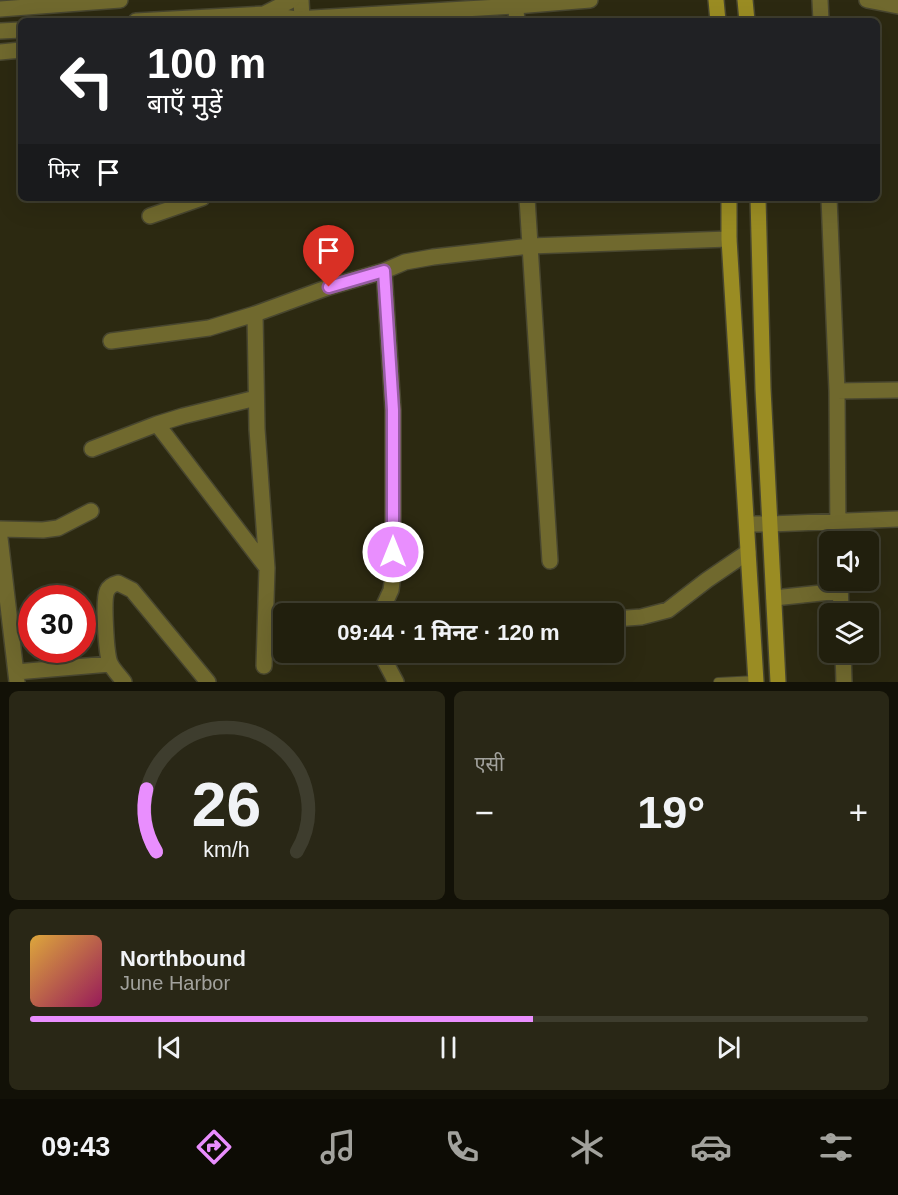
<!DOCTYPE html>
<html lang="hi">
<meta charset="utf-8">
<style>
body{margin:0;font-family:Helvetica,"Noto Sans Devanagari",sans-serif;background:#292716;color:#f1f3f6;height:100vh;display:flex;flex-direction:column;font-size:22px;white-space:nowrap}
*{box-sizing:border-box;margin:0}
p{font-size:20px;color:#a2a29d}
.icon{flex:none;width:33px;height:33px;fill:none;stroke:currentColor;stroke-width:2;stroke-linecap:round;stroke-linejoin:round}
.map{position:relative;height:682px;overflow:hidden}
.drawer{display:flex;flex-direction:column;gap:9px;padding:9px;background:#121107;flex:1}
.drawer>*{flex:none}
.banner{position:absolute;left:18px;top:18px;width:862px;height:183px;border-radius:9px;box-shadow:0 6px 24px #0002,0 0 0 2px #3e3d2e;background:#202124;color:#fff;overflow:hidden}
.controls{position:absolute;left:819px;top:531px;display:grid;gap:12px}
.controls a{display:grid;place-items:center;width:60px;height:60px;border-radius:9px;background:#211f0d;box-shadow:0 6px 24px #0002,0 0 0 2px #3e3d2e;font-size:30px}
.speed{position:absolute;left:18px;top:585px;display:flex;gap:12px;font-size:30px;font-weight:700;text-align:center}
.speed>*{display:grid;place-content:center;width:78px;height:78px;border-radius:50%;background:#211f0d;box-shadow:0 6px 24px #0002,0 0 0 2px #3e3d2e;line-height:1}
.speed .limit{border:9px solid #d22;background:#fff;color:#111}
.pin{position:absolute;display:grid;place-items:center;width:51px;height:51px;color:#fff;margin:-62px -26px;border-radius:50% 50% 50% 0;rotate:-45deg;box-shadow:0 0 6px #0007}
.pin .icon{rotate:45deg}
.me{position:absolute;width:66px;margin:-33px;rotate:0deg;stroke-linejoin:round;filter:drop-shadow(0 0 4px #0008)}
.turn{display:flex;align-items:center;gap:21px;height:126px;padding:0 30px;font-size:27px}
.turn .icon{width:78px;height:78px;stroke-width:2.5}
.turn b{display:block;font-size:42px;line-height:51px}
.then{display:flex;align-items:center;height:57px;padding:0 30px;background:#0003;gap:12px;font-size:22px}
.big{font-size:45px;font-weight:700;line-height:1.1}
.drawer .widget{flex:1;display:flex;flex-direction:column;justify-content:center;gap:9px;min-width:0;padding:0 21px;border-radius:9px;background:#292716}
.drawer .dial{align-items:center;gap:0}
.dial svg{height:156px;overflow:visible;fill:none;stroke:#3e3d2e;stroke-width:7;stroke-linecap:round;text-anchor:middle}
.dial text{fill:#f1f3f6;stroke:none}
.song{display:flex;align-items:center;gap:18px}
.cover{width:72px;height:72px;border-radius:9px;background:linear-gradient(135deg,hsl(40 70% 55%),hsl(330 70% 35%))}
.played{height:6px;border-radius:3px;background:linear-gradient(90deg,#e98efe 60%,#3e3d2e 60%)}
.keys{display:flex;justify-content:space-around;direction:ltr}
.heat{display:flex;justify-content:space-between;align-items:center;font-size:33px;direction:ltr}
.drawer .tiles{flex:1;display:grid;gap:9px;grid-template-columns:1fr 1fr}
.widget:last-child{grid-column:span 2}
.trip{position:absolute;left:273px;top:603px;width:351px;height:60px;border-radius:9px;background:#211f0d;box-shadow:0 6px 24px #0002,0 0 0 2px #3e3d2e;font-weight:700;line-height:60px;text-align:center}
.menu{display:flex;height:96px;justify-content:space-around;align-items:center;background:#0d0c05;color:#a2a29d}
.menu .icon{width:42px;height:42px}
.menu .current{color:#e98efe}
.menu b{font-size:27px;color:#f1f3f6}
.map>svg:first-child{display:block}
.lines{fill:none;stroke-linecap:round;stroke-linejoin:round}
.service-casing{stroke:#48462f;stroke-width:10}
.minor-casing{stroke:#48462f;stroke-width:18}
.tertiary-casing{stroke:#48462f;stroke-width:18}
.secondary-casing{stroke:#48462f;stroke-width:18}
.service{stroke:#70692e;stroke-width:8}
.minor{stroke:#70692e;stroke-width:15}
.tertiary{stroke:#70692e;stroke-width:15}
.secondary{stroke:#9a8c23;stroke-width:15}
.route-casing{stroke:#975ca5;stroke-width:15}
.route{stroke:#e98efe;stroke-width:10}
</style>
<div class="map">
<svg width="898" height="682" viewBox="0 0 898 682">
<rect width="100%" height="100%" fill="#2c2911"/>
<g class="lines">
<g class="service-casing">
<path id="service" d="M718,682l38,-2"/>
</g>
<g class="minor-casing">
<path id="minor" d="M301,0l1,18
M515,0l2,21
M820,0l1,21
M867,0l31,6
M0,9l120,-9
M0,52l21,-2
M527,198l23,363
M829,198l8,193 1,151
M150,216l52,-18
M111,341l98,-13 46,-14
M837,391l61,-1
M157,424l110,144
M92,449l65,-25 26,-8 73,-18
M747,524h23l128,-5
M0,529l43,1 15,-2 33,-17
M0,538l17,144
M840,580l1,34
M774,598l66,-7
M380,614l11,-24 2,-15v-165l-9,-139
M614,619l27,-2 27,-7 39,-30 41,-28
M380,652l16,30
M843,652l1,30
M264,666l3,-98 -10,-139 -2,-115 74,-27 55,-16 21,-9 28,-5 97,-11 199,-7
M16,672l94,-8
M124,682c-4,-6 -11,-12 -14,-19 -4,-10 -7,-64 -3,-72 2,-5 7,-7 11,-8l14,7 76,92"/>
</g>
<g class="tertiary-casing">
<path id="tertiary" d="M264,14l28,-14
M136,21l128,-7 32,5 220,-13 74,-6
M0,31l21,-1"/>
</g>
<g class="secondary-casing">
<path id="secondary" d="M716,0l2,21
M745,0l2,21
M729,198v41l27,443
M758,198l5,191 15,293"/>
</g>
<use href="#service" class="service"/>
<use href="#minor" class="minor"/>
<use href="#tertiary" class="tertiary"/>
<use href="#secondary" class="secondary"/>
</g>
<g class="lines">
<g class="route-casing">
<path id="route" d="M329,287l55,-16 9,139v142"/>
</g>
<use href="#route" class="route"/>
</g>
</svg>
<div class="controls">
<a><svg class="icon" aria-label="sound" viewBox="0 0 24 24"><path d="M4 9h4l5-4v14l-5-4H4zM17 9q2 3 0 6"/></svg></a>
<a><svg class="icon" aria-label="layers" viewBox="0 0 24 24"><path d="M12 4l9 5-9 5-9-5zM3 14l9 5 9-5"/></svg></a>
</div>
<div class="speed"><div class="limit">30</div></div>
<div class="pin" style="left:329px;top:287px;background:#d93025"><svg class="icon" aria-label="arrive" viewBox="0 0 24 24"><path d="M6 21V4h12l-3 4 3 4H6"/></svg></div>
<svg class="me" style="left:393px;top:552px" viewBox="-20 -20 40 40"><circle r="17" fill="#e98efe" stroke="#fff" stroke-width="3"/><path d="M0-11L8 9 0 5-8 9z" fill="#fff"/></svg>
<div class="trip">09:44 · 1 मिनट · 120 m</div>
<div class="banner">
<div class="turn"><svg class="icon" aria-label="left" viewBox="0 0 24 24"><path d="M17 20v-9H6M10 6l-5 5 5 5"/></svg><div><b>100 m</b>बाएँ मुड़ें</div></div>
<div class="then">फिर<svg class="icon" aria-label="arrive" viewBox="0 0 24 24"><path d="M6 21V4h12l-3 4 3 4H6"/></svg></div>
</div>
</div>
<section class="drawer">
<div class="tiles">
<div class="widget dial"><svg viewBox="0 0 100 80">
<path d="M14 69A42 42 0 1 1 86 69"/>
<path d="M14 69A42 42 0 0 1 9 37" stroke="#e98efe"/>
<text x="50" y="56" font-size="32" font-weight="700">26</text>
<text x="50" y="72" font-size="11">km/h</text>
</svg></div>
<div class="widget"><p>एसी</p>
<div class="heat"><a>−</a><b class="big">19°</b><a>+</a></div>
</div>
<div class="widget">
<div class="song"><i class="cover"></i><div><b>Northbound</b><p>June Harbor</p></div></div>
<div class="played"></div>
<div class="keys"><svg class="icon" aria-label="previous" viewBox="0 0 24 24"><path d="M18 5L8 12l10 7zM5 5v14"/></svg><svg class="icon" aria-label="pause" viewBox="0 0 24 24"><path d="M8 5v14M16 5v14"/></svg><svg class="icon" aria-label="next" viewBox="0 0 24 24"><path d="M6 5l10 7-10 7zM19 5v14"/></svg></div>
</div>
</div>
</section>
<nav class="menu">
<b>09:43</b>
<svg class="icon current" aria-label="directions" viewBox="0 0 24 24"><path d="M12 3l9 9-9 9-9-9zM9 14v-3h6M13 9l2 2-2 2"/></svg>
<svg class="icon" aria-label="music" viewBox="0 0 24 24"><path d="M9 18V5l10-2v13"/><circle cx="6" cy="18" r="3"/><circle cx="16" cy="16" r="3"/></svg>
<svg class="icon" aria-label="phone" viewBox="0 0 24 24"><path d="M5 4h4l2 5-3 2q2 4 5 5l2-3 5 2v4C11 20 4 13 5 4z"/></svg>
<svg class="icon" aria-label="climate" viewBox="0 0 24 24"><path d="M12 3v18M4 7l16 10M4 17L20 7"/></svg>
<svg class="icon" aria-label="car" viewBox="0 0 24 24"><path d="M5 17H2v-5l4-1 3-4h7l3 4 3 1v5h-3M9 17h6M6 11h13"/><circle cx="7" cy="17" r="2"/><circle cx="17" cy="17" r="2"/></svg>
<svg class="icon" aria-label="filters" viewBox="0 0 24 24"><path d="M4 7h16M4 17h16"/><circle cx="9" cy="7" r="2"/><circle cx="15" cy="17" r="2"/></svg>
</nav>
